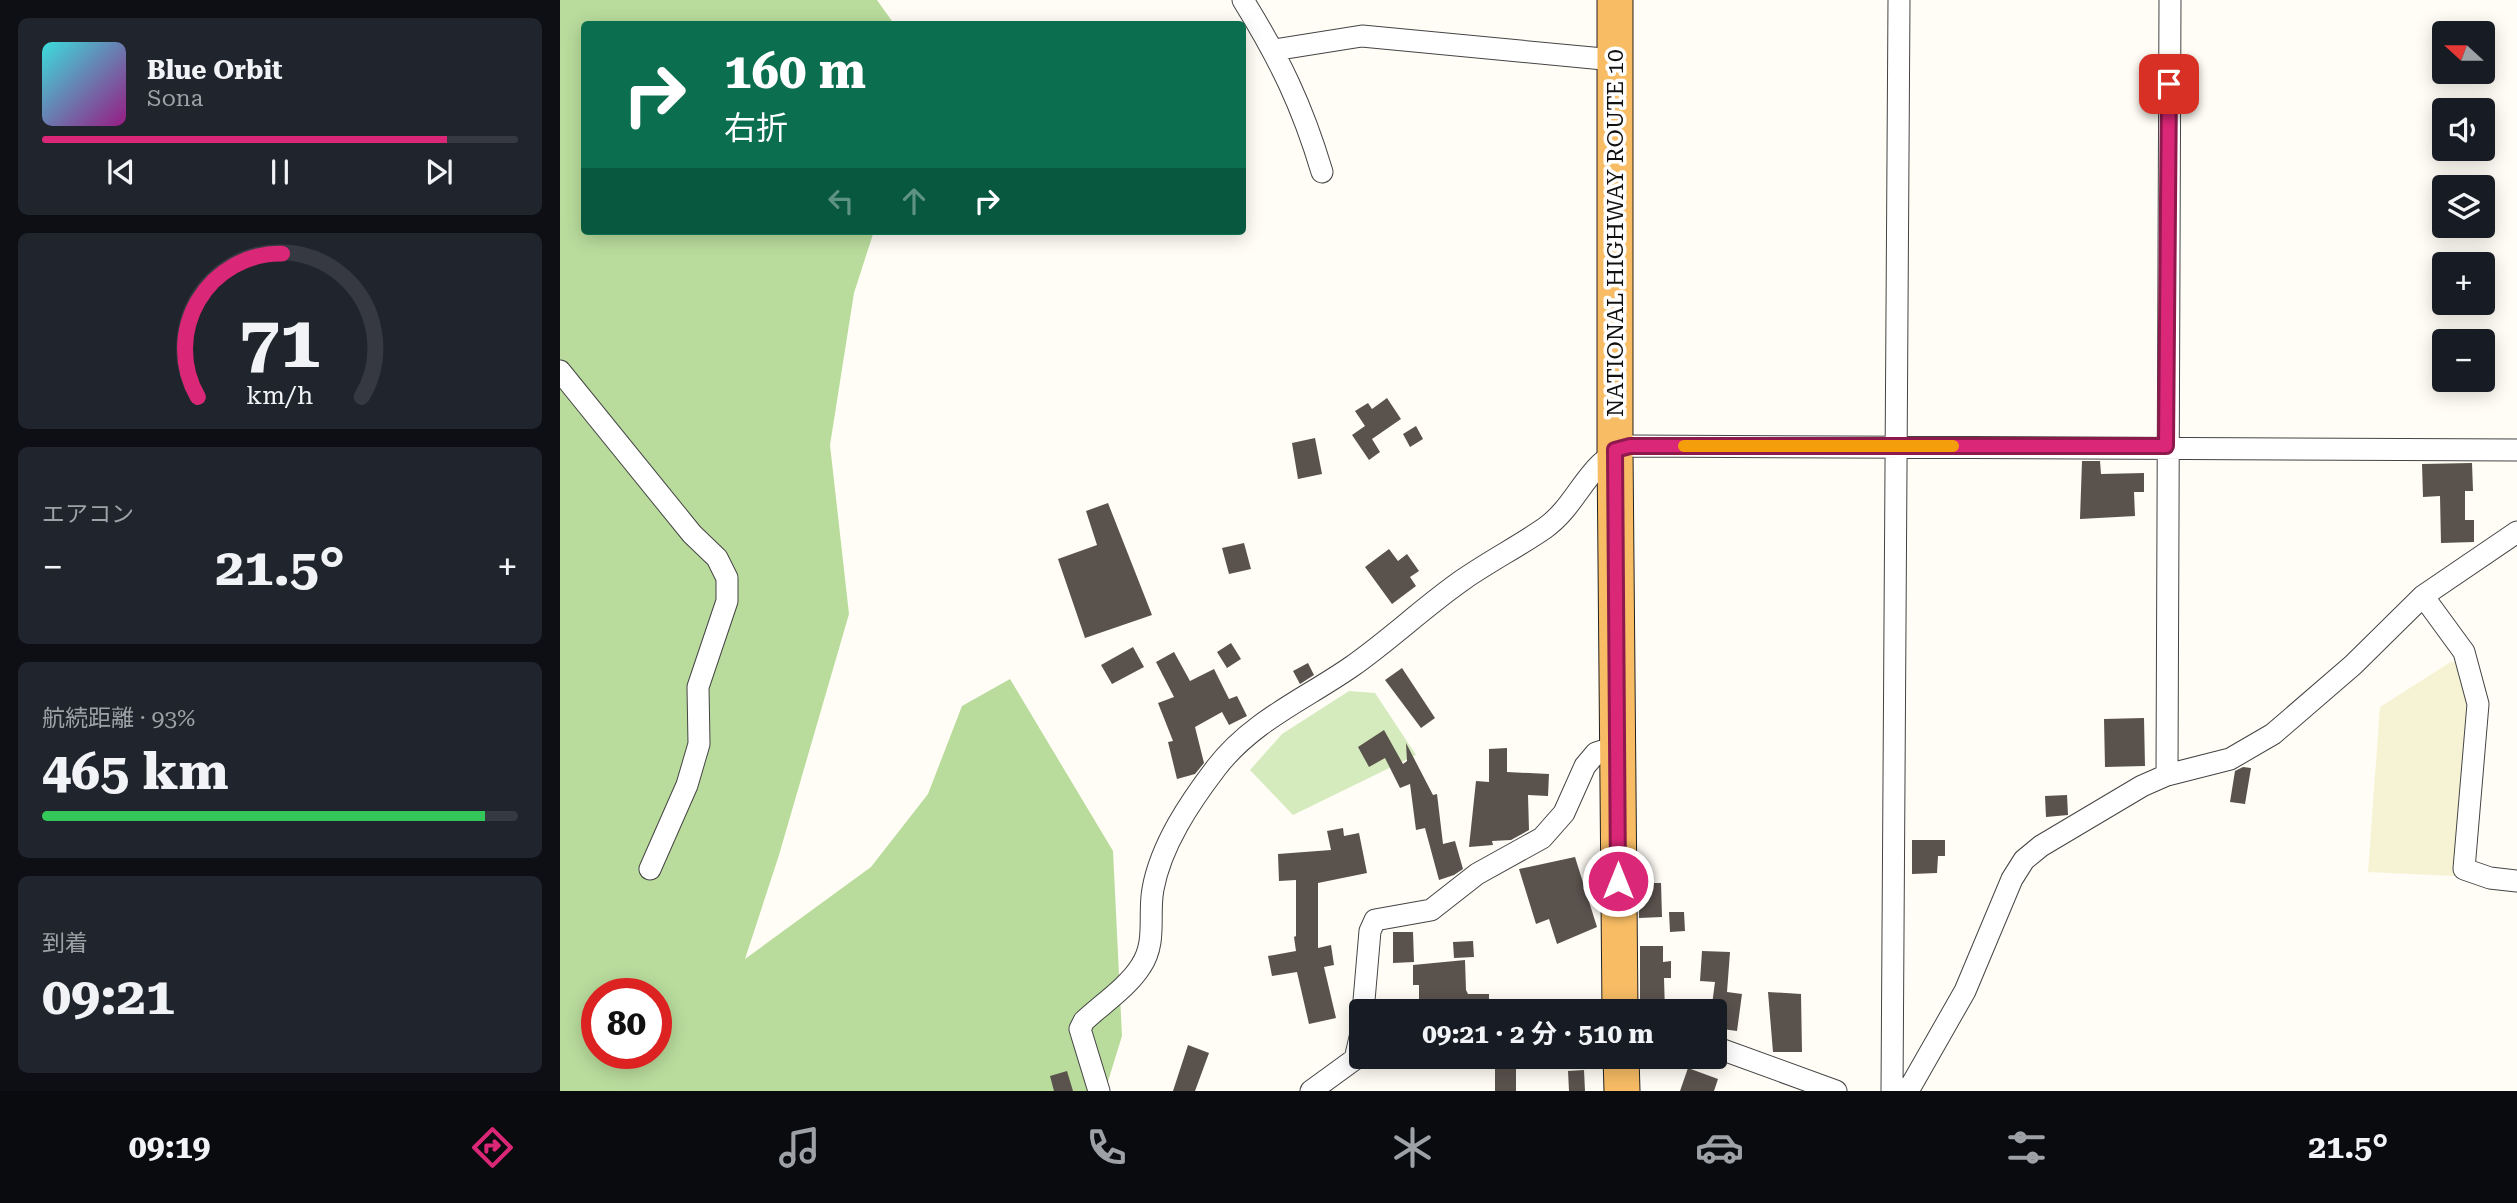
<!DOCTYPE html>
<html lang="ja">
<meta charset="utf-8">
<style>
body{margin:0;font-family:"Roboto Serif","Noto Sans JP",serif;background:#20242c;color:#f1f3f6;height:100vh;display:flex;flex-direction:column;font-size:26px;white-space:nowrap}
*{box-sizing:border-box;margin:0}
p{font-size:23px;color:#9ea1a6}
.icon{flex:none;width:38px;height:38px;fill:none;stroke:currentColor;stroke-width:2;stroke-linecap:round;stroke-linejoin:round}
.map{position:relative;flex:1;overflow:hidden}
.details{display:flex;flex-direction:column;gap:18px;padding:18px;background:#0d0f14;width:560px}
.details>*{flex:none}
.banner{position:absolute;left:21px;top:21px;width:665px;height:214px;border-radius:7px;box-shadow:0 4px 18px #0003;background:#0b6e4f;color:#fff;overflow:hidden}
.needle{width:46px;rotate:291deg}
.controls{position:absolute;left:1872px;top:21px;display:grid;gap:14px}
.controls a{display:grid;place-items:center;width:63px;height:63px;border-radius:7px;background:#171b24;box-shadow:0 4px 18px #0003;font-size:35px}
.speed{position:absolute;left:21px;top:978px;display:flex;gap:14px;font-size:35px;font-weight:700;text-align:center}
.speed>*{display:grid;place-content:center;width:91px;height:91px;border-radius:50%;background:#171b24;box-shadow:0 4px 18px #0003;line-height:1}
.speed .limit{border:10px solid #d22;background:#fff;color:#111}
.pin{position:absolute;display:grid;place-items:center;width:60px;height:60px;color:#fff;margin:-30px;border-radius:14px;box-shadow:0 4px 10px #0006}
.me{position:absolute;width:77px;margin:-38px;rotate:0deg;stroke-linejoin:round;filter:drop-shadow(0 0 5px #0008)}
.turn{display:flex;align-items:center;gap:24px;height:147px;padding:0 28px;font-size:32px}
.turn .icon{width:91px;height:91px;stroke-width:2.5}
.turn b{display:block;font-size:49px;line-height:60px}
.lanes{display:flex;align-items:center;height:66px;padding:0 28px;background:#0003;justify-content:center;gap:35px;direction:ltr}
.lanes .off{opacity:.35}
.big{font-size:52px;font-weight:700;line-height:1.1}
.details .tile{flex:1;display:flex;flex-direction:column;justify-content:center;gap:10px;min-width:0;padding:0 24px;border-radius:10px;background:#20242c}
.details .dial{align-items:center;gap:0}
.dial svg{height:182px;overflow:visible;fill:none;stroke:#363941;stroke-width:7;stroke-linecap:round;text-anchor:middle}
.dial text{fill:#f1f3f6;stroke:none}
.song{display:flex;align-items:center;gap:21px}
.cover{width:84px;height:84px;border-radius:10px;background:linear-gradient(135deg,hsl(180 70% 55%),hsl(310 70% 35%))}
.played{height:7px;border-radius:4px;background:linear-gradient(90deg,#db2777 85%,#363941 85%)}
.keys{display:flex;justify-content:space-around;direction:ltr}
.heat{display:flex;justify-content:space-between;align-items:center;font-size:38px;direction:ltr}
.charge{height:10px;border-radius:5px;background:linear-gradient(90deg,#34c759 93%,#363941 0)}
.trip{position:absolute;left:789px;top:999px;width:378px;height:70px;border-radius:7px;background:#171b24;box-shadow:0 4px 18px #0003;font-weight:700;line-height:70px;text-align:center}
.dock{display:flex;height:112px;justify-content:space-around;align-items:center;background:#090b0e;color:#9ea1a6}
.dock .icon{width:49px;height:49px}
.dock .selected{color:#db2777}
.dock b{font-size:32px;color:#f1f3f6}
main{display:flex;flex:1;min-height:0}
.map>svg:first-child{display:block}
.farmland{fill:#f6f3d4}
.green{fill:#d5ebbd}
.forest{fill:#b9dc9c;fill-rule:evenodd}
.building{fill:#5a524d}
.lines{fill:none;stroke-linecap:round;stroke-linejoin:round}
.minor-casing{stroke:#444;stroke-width:23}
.trunk-casing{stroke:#222;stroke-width:37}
.minor{stroke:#fff;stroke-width:21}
.trunk{stroke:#f7bc64;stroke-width:35}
.route-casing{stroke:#8e194d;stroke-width:18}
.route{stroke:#db2777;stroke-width:12}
.slow{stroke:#f59e0b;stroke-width:12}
.labels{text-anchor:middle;stroke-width:7;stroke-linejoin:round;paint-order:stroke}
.street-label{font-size:23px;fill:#111;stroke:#fff}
</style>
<main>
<section class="details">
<div class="tile">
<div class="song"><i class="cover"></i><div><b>Blue Orbit</b><p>Sona</p></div></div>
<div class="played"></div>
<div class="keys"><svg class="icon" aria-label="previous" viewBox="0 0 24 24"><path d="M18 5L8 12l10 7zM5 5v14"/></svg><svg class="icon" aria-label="pause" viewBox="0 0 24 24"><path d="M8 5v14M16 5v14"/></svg><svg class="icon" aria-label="next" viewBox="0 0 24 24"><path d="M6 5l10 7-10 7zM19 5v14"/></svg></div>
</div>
<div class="tile dial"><svg viewBox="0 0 100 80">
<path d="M14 69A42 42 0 1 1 86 69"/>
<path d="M14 69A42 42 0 0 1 51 6" stroke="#db2777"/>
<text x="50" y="56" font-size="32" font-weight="700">71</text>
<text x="50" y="72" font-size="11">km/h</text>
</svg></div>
<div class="tile"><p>エアコン</p>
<div class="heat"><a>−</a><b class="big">21.5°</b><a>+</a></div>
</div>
<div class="tile"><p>航続距離 · 93%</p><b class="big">465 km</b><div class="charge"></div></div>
<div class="tile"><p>到着</p><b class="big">09:21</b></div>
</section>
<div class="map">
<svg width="1957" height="1091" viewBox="0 0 1957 1091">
<rect width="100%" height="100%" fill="#fffdf5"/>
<path class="farmland" d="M1901,660l11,43 -17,173 -87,-4 12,-165 69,-44z"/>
<path class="green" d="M789,691l26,2 41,62 -123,60 -43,-45 32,-36z"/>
<path class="forest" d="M0,0h317l17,24h-310v207h290l-20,62 -24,152 19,169 -70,241 -34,104 126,-92 57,-73 34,-88 48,-27 103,172 9,185 -17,55h-545zM37,994h59v60h-59z"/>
<path class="building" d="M827,398l14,21 -29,20 8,13 -11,8 -17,-25 13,-9 -10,-15 13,-8 4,6z
M856,426l7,13 -13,8 -7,-13z
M755,438l7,36 -24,5 -6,-36z
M1522,461h18l1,13 43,-1v19h-10l1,24 -55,3z
M1912,463l1,28h-8v29h9v22l-33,1 -1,-47 -17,1 -1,-33z
M548,503l44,112 -67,23 -27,-79 39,-14 -11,-34z
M684,543l7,26 -22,5 -7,-26z
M829,549l9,12 9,-7 12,17 -9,6 6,9 -24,18 -27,-37z
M671,643l10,16 -14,9 -10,-16z
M573,647l11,20 -32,17 -11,-19z
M614,652l16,29 24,-12 15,30 8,-3 10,20 -18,9 -7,-13 -27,15 9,36 -9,11 -18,5 -9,-37 5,-1 -15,-38 16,-6 -18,-35z
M748,663l6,12 -14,9 -7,-13z
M842,668l33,50 -14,10 -36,-48z
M1584,718l1,48 -40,1 -1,-48z
M824,730l19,34 4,-3 -1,-18 27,52 4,-1 6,50 12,-3 8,28 -9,6 -15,5 -14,-52 -9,2 -6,-46 -10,4 -15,-30 -16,9 -11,-20z
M947,748v24l42,2 -1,22 -20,-1 1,35 -18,10 -19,1 1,4 -24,2 7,-66 13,1v-33z
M1683,767l8,1 -6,36 -15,-2 5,-31z
M1507,795l1,20 -22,2 -1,-21z
M783,828l1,8 15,-3 8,40 -49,10v65l13,-3 3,20 -10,2 12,51 -27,6 -12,-52 -25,4 -4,-20 28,-5 -2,-14 2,-1v-56l-17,1 -1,-27 53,-4 -4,-19z
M1352,840h33v16h-7l-1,17 -25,1z
M1015,857l22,70 -40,17 -8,-25 -13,5 -17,-55z
M1079,883h22l1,34 -23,1z
M1109,912h15l1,19 -15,1z
M833,932h20l1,30 -21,1z
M913,941l1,16 -20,1 -1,-16z
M1080,946h23v16l8,-1v17h-7l1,34h-25z
M1142,951l28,1 -3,40 15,2 -5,37 -22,-3v-16h-4l4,-30 -15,-1z
M905,960l1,30 2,4h21v18h-70v-27h-6v-20z
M1208,992l33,2 1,58h-29z
M628,1045l21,8 -14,38h-22z
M935,1057h21v34h-21z
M1128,1068l30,11 -4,12h-34z
M1024,1070l1,21h-16l-1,-20z
M507,1071l6,20h-19l-4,-15z"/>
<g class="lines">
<g class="minor-casing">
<path id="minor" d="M683,0c37,60 59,105 79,172
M714,50l88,-14 252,24
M0,371l132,163 25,24 10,20v23l-29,86 1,57 -12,41 -37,84
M1863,596l41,56 14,52 -14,165 26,9 27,3
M1607,775l3,-775
M803,1012l7,-81 5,-11 56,-10 46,-36 65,-36 22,-25 21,-47 11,-13 22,-7
M1155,1047l121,44
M539,1091l-19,-62 4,-8c18,-17 44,-34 57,-55 16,-24 7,-51 12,-77 8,-44 37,-87 63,-121 36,-47 89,-69 135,-101 40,-28 74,-61 113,-88 26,-18 55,-33 81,-51 35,-25 42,-69 86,-82l886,4
M751,1091l44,-32 7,-30
M1332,1091l7,-1091
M1344,1091l8,-7 53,-93 47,-112 12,-19 17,-14 101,-60 25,-11 63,-16 43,-25 80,-69 70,-69 94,-64"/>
</g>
<g class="trunk-casing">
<path id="trunk" d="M1055,0v450l5,562
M1061,1057l1,34"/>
</g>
<use href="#minor" class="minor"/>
<use href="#trunk" class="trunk"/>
</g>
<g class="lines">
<g class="route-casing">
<path id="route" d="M1058,881l-3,-431 15,-4h536l3,-362"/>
</g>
<use href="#route" class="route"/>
<path class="slow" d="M1124,446h269"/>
</g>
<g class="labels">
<g class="street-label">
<text transform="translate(1055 233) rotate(-90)" y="8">NATIONAL HIGHWAY ROUTE 10</text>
</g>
</g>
</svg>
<div class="controls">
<a><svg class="needle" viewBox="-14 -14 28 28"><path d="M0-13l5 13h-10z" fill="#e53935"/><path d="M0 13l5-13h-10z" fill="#9ea1a6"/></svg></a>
<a><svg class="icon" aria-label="sound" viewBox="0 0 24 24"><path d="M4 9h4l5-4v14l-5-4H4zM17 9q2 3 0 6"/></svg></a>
<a><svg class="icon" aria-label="layers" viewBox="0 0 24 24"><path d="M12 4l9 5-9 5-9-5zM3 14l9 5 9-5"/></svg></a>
<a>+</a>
<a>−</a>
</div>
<div class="speed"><div class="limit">80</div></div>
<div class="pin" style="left:1609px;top:84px;background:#d93025"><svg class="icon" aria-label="arrive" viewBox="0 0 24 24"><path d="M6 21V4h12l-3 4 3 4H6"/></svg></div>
<svg class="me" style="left:1058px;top:881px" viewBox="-20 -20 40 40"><circle r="17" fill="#db2777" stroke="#fff" stroke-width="3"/><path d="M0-11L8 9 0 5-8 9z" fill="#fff"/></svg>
<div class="trip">09:21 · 2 分 · 510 m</div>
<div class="banner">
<div class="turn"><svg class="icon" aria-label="right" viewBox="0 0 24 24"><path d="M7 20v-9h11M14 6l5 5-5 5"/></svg><div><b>160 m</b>右折</div></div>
<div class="lanes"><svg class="icon off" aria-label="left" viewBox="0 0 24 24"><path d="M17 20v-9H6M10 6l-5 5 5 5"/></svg><svg class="icon off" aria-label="ahead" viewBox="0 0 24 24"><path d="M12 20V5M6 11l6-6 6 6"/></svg><svg class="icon" aria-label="right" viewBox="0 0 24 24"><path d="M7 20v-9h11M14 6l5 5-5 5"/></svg></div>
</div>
</div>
</main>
<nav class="dock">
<b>09:19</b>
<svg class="icon selected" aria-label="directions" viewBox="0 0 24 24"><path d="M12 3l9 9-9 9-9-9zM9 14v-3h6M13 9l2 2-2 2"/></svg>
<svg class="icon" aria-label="music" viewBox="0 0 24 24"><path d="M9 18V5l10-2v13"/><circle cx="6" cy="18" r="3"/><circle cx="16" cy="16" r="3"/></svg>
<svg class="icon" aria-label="phone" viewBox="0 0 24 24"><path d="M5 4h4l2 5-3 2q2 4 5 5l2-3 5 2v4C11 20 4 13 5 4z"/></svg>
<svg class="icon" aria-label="climate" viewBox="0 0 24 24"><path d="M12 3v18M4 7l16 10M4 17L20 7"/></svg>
<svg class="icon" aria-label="car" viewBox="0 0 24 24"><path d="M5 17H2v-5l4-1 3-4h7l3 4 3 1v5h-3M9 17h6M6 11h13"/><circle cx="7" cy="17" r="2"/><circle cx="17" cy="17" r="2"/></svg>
<svg class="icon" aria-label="filters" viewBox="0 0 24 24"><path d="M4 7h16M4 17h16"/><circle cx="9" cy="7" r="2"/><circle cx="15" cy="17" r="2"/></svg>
<b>21.5°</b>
</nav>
